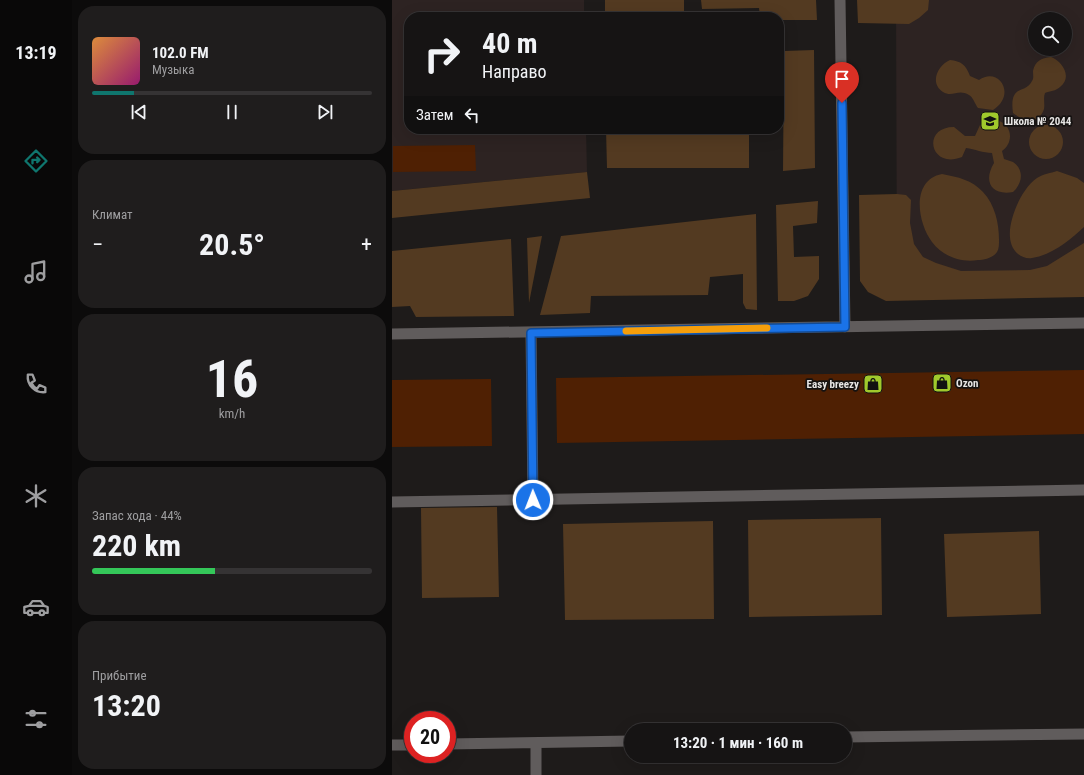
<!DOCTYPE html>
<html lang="ru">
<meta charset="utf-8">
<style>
body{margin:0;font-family:"Roboto Condensed",sans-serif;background:#1f1d1d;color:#f1f3f6;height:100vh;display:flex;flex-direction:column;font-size:15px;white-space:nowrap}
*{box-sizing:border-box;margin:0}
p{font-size:13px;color:#9e9ea0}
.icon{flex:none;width:22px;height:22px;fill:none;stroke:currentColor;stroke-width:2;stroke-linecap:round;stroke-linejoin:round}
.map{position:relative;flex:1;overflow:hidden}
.drawer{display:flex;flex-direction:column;gap:6px;padding:6px;background:#0c0b0b;width:320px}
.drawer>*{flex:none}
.guide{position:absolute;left:12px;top:12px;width:380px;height:122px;border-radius:16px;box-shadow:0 4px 16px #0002,0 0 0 1px #353334;background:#161414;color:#f1f3f6;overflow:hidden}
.fabs{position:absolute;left:636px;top:12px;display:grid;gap:8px}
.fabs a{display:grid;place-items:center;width:44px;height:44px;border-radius:50%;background:#161414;box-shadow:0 4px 16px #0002,0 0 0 1px #353334;font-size:20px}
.speed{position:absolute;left:12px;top:711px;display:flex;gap:8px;font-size:20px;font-weight:700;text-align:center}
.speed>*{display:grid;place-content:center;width:52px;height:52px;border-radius:50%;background:#161414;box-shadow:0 4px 16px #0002,0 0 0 1px #353334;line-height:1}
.speed .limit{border:6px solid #d22;background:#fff;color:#111}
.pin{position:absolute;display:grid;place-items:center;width:34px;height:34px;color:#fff;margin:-41px -17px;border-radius:50% 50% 50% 0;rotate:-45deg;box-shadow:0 0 4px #0007}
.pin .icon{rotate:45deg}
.me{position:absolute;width:44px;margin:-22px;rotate:359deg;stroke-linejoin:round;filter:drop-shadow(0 0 3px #0008)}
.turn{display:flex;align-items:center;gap:14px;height:84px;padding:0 12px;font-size:18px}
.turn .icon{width:52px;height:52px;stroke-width:2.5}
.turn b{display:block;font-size:28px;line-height:34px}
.then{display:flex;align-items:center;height:38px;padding:0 12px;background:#0003;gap:8px;font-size:15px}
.big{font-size:30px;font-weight:700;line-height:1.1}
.drawer .widget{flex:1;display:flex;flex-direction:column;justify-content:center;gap:6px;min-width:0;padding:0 14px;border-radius:16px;background:#1f1d1d}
.drawer .dial{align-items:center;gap:0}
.dial b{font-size:52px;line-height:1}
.song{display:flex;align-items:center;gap:12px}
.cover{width:48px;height:48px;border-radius:6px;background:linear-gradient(135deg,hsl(30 70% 55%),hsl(320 70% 35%))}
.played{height:4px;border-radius:2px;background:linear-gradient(90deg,#0f766e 15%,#353334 15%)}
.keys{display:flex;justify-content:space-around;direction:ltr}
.heat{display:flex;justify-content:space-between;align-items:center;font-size:22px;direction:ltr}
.charge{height:6px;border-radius:3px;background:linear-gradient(90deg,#34c759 44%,#353334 0)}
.trip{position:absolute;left:232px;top:723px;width:228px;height:40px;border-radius:20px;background:#161414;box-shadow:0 4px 16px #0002,0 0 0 1px #353334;font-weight:700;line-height:40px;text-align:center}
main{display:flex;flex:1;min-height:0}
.tabs{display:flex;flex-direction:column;width:72px;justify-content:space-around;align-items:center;background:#090808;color:#9e9ea0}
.tabs .icon{width:28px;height:28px}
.tabs .on{color:#0f766e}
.tabs b{font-size:18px;color:#f1f3f6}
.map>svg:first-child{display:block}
.built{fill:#2d2322;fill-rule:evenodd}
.green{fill:#533a21}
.building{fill:#4f2003}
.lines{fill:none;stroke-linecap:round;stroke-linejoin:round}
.service{stroke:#605c5c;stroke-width:11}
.route-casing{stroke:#114b97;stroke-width:10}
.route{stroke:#1a73e8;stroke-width:7}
.slow{stroke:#f59e0b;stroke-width:7}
.labels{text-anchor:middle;stroke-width:3.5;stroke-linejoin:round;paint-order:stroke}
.poi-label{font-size:11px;font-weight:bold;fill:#e7e5e4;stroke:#151211;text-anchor:start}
</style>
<main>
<nav class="tabs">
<b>13:19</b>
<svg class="icon on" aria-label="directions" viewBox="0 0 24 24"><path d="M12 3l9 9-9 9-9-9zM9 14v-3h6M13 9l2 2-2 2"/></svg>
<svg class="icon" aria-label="music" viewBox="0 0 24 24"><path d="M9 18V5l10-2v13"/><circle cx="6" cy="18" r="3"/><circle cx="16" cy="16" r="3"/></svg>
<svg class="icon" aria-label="phone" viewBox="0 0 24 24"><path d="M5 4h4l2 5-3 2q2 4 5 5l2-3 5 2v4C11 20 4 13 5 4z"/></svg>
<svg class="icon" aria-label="climate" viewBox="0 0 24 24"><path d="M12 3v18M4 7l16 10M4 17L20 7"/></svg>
<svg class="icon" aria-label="car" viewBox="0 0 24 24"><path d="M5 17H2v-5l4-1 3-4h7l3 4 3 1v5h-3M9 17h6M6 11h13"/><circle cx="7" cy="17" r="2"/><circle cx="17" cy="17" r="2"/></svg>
<svg class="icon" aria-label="filters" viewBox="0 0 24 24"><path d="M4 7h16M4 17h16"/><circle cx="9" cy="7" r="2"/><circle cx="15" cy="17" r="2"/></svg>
</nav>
<section class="drawer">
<div class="widget">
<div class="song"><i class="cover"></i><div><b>102.0 FM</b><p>Музыка</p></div></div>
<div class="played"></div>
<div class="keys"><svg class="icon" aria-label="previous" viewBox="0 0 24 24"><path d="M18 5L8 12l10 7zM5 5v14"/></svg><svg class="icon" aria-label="pause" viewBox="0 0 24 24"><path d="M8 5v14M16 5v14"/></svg><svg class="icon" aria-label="next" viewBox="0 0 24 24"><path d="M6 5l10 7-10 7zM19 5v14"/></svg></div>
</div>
<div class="widget"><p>Климат</p>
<div class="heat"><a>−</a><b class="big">20.5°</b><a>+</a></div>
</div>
<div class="widget dial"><b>16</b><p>km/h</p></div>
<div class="widget"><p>Запас хода · 44%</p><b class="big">220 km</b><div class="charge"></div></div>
<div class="widget"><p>Прибытие</p><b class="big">13:20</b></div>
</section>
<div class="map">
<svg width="692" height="775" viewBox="0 0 692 775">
<rect width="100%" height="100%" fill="#1e1b1a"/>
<path class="built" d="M0,0h192v17h-175v112h177l1,43 -195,19z
M504,0h188v289l-187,4zM643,19h30v30h-30z"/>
<path class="green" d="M213,0h79v17h-79z
M309,0h115l1,20h-38v-3h-19l-1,-9 -57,1z
M465,0h72l-1,10 -9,8 -10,6 -51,-1z
M422,50l1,118 -32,3 1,-120z
M659,57c11,4 22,20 9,30 -4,4 -10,4 -15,6 -2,5 0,10 -1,16 -5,16 -21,12 -31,4 -4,-30 12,-18 19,-32 2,-3 1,-6 1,-10 2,-10 8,-13 18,-14z
M558,60c11,1 16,5 20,16l9,4c20,-14 38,15 14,30l-15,-2c-3,-4 -5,-11 -9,-13 -11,-7 -16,3 -26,-3 -14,-9 -5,-27 7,-32z
M598,119c4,1 9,1 13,4 10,7 9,21 -1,28l2,8c3,1 6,2 9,3 12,8 9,22 0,30 -22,4 -30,-11 -19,-29l-2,-10c-9,0 -17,-4 -26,-5l-4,9c-32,13 -41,-30 -8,-30l11,9h10l5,-11z
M637 142a17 17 0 1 1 34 0a17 17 0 1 1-34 0Z
M214,129h143v39h-142z
M665,171l20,7 7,5v44c-14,13 -32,28 -52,31 -5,1 -10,-1 -14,-4 -14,-12 -7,-35 -1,-49 4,-9 11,-21 20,-27 6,-4 14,-5 20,-7z
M195,172l3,26 -198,20v-27z
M550,174c16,3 30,6 41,18 12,13 16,31 16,48 0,4 0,9 -2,12 -4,6 -13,8 -19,8 -17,3 -36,-4 -46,-18 -15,-20 -21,-62 10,-68z
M505,194l9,1 5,5 -1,23 4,21 9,13 13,6 25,8 69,-1 17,-4 37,-23v54l-198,4 -18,-9 -8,-11 -1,-86z
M426,201l-1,22 -24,3 1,31 25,-1v23l-11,17 -14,5h-16l-2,-96z
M364,214l1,96 -11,-1 -3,-6v-29l-33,3 -2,18 -117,1 -1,17 -50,2 21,-79z
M150,236l-13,67 -2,-65z
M119,239l3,77 -98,1 -6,-11 -18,1v-56z
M105,507l2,90 -77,1 -1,-90z
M489,518l1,97 -133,2 -1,-97z
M321,521l1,98 -149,1 -2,-96z
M647,531l2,83 -94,3 -3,-83z"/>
<path class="building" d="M83,145l1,26 -83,1v-26z
M692,370v64l-527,9 -1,-65z
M99,379l1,67 -100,1v-67z"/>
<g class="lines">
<path class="service" d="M448,0l5,327
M139,333l2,167
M0,334l692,-11
M0,502l692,-12
M453,737l239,-3
M144,743v32
M55,744l184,-3
M0,745h21"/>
</g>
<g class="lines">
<g class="route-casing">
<path id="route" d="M141,500l-2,-167 314,-6 -3,-224"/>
</g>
<use href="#route" class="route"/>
<path class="slow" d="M234,331l141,-3"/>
</g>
<defs>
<g id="school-square" transform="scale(1)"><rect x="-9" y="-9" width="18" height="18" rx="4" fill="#a0c92c" stroke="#151211"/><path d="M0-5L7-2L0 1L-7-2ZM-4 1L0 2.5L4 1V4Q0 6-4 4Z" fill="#111"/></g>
<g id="shop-square" transform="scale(1)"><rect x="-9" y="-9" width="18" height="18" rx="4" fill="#a0c92c" stroke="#151211"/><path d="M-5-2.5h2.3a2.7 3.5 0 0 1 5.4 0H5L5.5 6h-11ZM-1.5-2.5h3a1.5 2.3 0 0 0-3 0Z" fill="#111"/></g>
</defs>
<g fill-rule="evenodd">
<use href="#school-square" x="598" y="121"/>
<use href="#shop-square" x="550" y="383"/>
<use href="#shop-square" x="481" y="384"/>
</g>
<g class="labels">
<g class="poi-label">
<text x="612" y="125">Школа № 2044</text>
<text x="564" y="387">Ozon</text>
<text x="467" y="388" text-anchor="end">Easy breezy</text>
</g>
</g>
</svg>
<div class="fabs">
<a><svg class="icon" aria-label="search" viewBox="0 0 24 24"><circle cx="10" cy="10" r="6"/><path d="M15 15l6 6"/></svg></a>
</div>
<div class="speed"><div class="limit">20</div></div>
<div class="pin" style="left:450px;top:103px;background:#d93025"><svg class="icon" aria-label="arrive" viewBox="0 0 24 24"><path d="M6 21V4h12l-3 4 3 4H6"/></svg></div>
<svg class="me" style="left:141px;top:500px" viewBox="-20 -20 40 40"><circle r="17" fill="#1a73e8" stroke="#fff" stroke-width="3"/><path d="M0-11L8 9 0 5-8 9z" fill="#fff"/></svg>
<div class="trip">13:20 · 1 мин · 160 m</div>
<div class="guide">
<div class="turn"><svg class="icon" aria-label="right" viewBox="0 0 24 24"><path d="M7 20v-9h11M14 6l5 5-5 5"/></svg><div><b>40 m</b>Направо</div></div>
<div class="then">Затем<svg class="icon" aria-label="left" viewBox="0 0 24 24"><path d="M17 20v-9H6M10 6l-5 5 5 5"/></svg></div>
</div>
</div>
</main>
